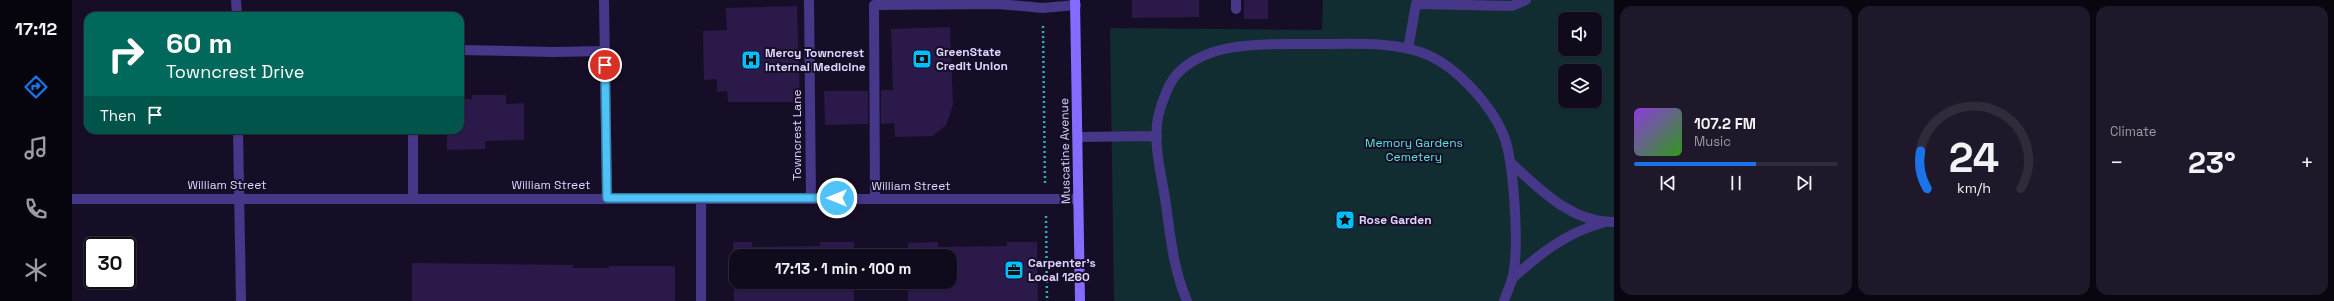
<!DOCTYPE html>
<meta charset="utf-8">
<style>
body{margin:0;font-family:"Space Grotesk",sans-serif;background:#1e182a;color:#f1f3f6;height:100vh;display:flex;flex-direction:column;font-size:15px;white-space:nowrap}
*{box-sizing:border-box;margin:0}
p{font-size:13px;color:#9c9aa4}
.icon{flex:none;width:22px;height:22px;fill:none;stroke:currentColor;stroke-width:2;stroke-linecap:round;stroke-linejoin:round}
.map{position:relative;flex:1;overflow:hidden}
.sheet{display:flex;flex-direction:column;gap:6px;padding:6px;background:#090610;width:720px}
.sheet>*{flex:none}
.top-card{position:absolute;left:12px;top:12px;width:380px;height:122px;border-radius:12px;box-shadow:0 1px 3px #0004,0 0 0 1px #302b3b;background:#00695c;color:#fff;overflow:hidden}
.buttons{position:absolute;left:1486px;top:12px;display:grid;gap:8px}
.buttons a{display:grid;place-items:center;width:44px;height:44px;border-radius:8px;background:#100a1d;box-shadow:0 1px 3px #0004,0 0 0 1px #302b3b;font-size:20px}
.speed{position:absolute;left:12px;top:237px;display:flex;gap:8px;font-size:20px;font-weight:700;text-align:center}
.speed>*{display:grid;place-content:center;width:52px;height:52px;border-radius:50%;background:#100a1d;box-shadow:0 1px 3px #0004,0 0 0 1px #302b3b;line-height:1}
.speed .limit{border:2px solid #111;border-radius:6px;background:#fff;color:#111}
.pin{position:absolute;display:grid;place-items:center;width:34px;height:34px;color:#fff;margin:-17px;border:2px solid #fff;border-radius:50%;box-shadow:0 1px 4px #0007}
.me{position:absolute;width:44px;margin:-22px;rotate:270deg;stroke-linejoin:round;filter:drop-shadow(0 0 3px #0008)}
.turn{display:flex;align-items:center;gap:14px;height:84px;padding:0 16px;font-size:18px}
.turn .icon{width:52px;height:52px;stroke-width:2.5}
.turn b{display:block;font-size:28px;line-height:34px}
.then{display:flex;align-items:center;height:38px;padding:0 16px;background:#0003;gap:8px;font-size:15px}
.big{font-size:30px;font-weight:700;line-height:1.1}
.sheet .widget{flex:1;display:flex;flex-direction:column;justify-content:center;gap:6px;min-width:0;padding:0 14px;border-radius:12px;background:#1e182a}
.sheet .dial{align-items:center;gap:0}
.dial svg{height:104px;overflow:visible;fill:none;stroke:#302b3b;stroke-width:7;stroke-linecap:round;text-anchor:middle}
.dial text{fill:#f1f3f6;stroke:none}
.song{display:flex;align-items:center;gap:12px}
.cover{width:48px;height:48px;border-radius:6px;background:linear-gradient(135deg,hsl(270 70% 55%),hsl(110 70% 35%))}
.played{height:4px;border-radius:2px;background:linear-gradient(90deg,#1a73e8 60%,#302b3b 60%)}
.keys{display:flex;justify-content:space-around;direction:ltr}
.heat{display:flex;justify-content:space-between;align-items:center;font-size:22px;direction:ltr}
.sheet .tiles{flex:1;display:grid;gap:6px;grid-template-columns:repeat(3,1fr)}
.trip{position:absolute;left:657px;top:249px;width:228px;height:40px;border-radius:12px;background:#100a1d;box-shadow:0 1px 3px #0004,0 0 0 1px #302b3b;font-weight:700;line-height:40px;text-align:center}
main{display:flex;flex:1;min-height:0}
.dock{display:flex;flex-direction:column;width:72px;justify-content:space-around;align-items:center;background:#06040c;color:#9c9aa4}
.dock .icon{width:28px;height:28px}
.dock .active{color:#1a73e8}
.dock b{font-size:18px;color:#f1f3f6}
.map>svg:first-child{display:block}
.green{fill:#112d31;fill-rule:evenodd}
.building{fill:#2a1949}
.lines{fill:none;stroke-linecap:round;stroke-linejoin:round}
.path{stroke:#29b0bd;stroke-width:2.5;stroke-dasharray:2 3;stroke-linecap:butt}
.service{stroke:#463788;stroke-width:10}
.minor{stroke:#463788;stroke-width:10}
.secondary{stroke:#856bff;stroke-width:10}
.route-casing{stroke:#337fa1;stroke-width:10}
.route{stroke:#4fc3f7;stroke-width:7}
.labels{text-anchor:middle;stroke-width:4;stroke-linejoin:round;paint-order:stroke}
.poi-label{font-size:12px;font-weight:bold;fill:#dfd4ff;stroke:#160e27;text-anchor:start}
.street-label{font-size:12px;fill:#dfd4ff;stroke:#160e27}
.park-label{font-size:12px;fill:#59e5d7;stroke:#160e27}
</style>
<main>
<nav class="dock">
<b>17:12</b>
<svg class="icon active" aria-label="directions" viewBox="0 0 24 24"><path d="M12 3l9 9-9 9-9-9zM9 14v-3h6M13 9l2 2-2 2"/></svg>
<svg class="icon" aria-label="music" viewBox="0 0 24 24"><path d="M9 18V5l10-2v13"/><circle cx="6" cy="18" r="3"/><circle cx="16" cy="16" r="3"/></svg>
<svg class="icon" aria-label="phone" viewBox="0 0 24 24"><path d="M5 4h4l2 5-3 2q2 4 5 5l2-3 5 2v4C11 20 4 13 5 4z"/></svg>
<svg class="icon" aria-label="climate" viewBox="0 0 24 24"><path d="M12 3v18M4 7l16 10M4 17L20 7"/></svg>
</nav>
<div class="map">
<svg width="1542" height="301" viewBox="0 0 1542 301">
<rect width="100%" height="100%" fill="#160e27"/>
<path class="green" d="M1251,0h291v301h-500l-4,-273 212,2zM1493,19h30v30h-30zM1493,71h30v30h-30z"/>
<path class="building" d="M1060,0h67v17l-67,1z
M1172,0h24v19h-24z
M725,6l3,96h-72l-1,-11 -10,1v-13l-13,1 -1,-49 24,-1 -1,-22z
M878,27l3,78 -7,20 -13,11 -38,1 -1,-14 -13,1v-34h12l-2,-61z
M752,91h44v33l-43,1z
M400,95h34v9l18,-1v37l-39,1v8l-38,1v-20h13v-31h12z
M661,242h19v5l68,-1v-4h34v14h-118v26h118v19h-120z
M866,242v5l69,-1v-4h30l1,59h-130v-19h42v-26h-42v-13z
M340,263l161,2v3h36v-2h66v35h-263z"/>
<g class="lines">
<path class="path" d="M971,26l2,157
M974,216l1,85"/>
<path class="service" d="M1164,0v9
M1336,49l8,-45 96,2 14,-6
M388,50l94,2 51,-1
M1006,137l79,-1
M1440,164c29,26 60,59 102,58
M341,198v-68
M803,199l-1,-194 124,-1 45,4 33,-3
M1440,279c27,-25 54,-46 90,-56
M629,301v-102
M1115,301c-14,-32 -17,-68 -22,-103 -4,-25 -12,-54 -7,-81 3,-13 11,-36 21,-45 30,-30 83,-28 122,-28 38,1 92,-5 127,11 30,13 64,51 76,81 10,27 16,116 8,143 -2,8 -6,15 -8,22"/>
<path class="minor" d="M164,0l1,16
M532,0l3,198
M737,0l2,198
M166,130l3,171
M0,199h1006"/>
<path class="secondary" d="M1003,0l5,301"/>
</g>
<g class="lines">
<g class="route-casing">
<path id="route" d="M533,65l2,133h230"/>
</g>
<use href="#route" class="route"/>
</g>
<defs>
<g id="bank-square" transform="scale(1)"><rect x="-9" y="-9" width="18" height="18" rx="4" fill="#00bfff" stroke="#160e27"/><path d="M-6-4H6V4H-6ZM0-2.3a2.3 2.3 0 1 0 0 4.6a2.3 2.3 0 1 0 0-4.6Z" fill="#111"/></g>
<g id="hospital-square" transform="scale(1)"><rect x="-9" y="-9" width="18" height="18" rx="4" fill="#00bfff" stroke="#160e27"/><path d="M-5-5h3v3.5h4V-5h3V5h-3V1.5h-4V5h-3Z" fill="#111"/></g>
<g id="sight-square" transform="scale(1)"><rect x="-9" y="-9" width="18" height="18" rx="4" fill="#00bfff" stroke="#160e27"/><path d="M0-6L1.8-2.2L6-1.7L2.9 1.2L3.7 5.4L0 3.3L-3.7 5.4L-2.9 1.2L-6-1.7L-1.8-2.2Z" fill="#111"/></g>
<g id="office-square" transform="scale(1)"><rect x="-9" y="-9" width="18" height="18" rx="4" fill="#00bfff" stroke="#160e27"/><path d="M-6-3h4V-5.5h4V-3h4V5H-6ZM-1-4.5V-3h2v-1.5ZM-6 0V1H6V0Z" fill="#111"/></g>
</defs>
<g fill-rule="evenodd">
<use href="#bank-square" x="850" y="59"/>
<use href="#hospital-square" x="679" y="60"/>
<use href="#sight-square" x="1273" y="220"/>
<use href="#office-square" x="942" y="270"/>
</g>
<g class="labels">
<g class="poi-label">
<text x="864" y="56">GreenState<tspan x="864" dy="14">Credit Union</tspan></text>
<text x="693" y="57">Mercy Towncrest<tspan x="693" dy="14">Internal Medicine</tspan></text>
<text x="1287" y="224">Rose Garden</text>
<text x="956" y="267">Carpenter's<tspan x="956" dy="14">Local 1260</tspan></text>
</g>
<g class="street-label">
<text transform="translate(725 135) rotate(-90)" y="4">Towncrest Lane</text>
<text transform="translate(993 151) rotate(-91)" y="4">Muscatine Avenue</text>
<text x="155" y="189">William Street</text>
<text x="479" y="189">William Street</text>
<text x="839" y="190">William Street</text>
</g>
<g class="park-label">
<text x="1342" y="147">Memory Gardens<tspan x="1342" dy="14">Cemetery</tspan></text>
</g>
</g>
</svg>
<div class="buttons">
<a><svg class="icon" aria-label="sound" viewBox="0 0 24 24"><path d="M4 9h4l5-4v14l-5-4H4zM17 9q2 3 0 6"/></svg></a>
<a><svg class="icon" aria-label="layers" viewBox="0 0 24 24"><path d="M12 4l9 5-9 5-9-5zM3 14l9 5 9-5"/></svg></a>
</div>
<div class="speed"><div class="limit">30</div></div>
<div class="pin" style="left:533px;top:65px;background:#d93025"><svg class="icon" aria-label="arrive" viewBox="0 0 24 24"><path d="M6 21V4h12l-3 4 3 4H6"/></svg></div>
<svg class="me" style="left:765px;top:198px" viewBox="-20 -20 40 40"><circle r="17" fill="#4fc3f7" stroke="#fff" stroke-width="3"/><path d="M0-11L8 9 0 5-8 9z" fill="#fff"/></svg>
<div class="trip">17:13 · 1 min · 100 m</div>
<div class="top-card">
<div class="turn"><svg class="icon" aria-label="right" viewBox="0 0 24 24"><path d="M7 20v-9h11M14 6l5 5-5 5"/></svg><div><b>60 m</b>Towncrest Drive</div></div>
<div class="then">Then<svg class="icon" aria-label="arrive" viewBox="0 0 24 24"><path d="M6 21V4h12l-3 4 3 4H6"/></svg></div>
</div>
</div>
<section class="sheet">
<div class="tiles">
<div class="widget">
<div class="song"><i class="cover"></i><div><b>107.2 FM</b><p>Music</p></div></div>
<div class="played"></div>
<div class="keys"><svg class="icon" aria-label="previous" viewBox="0 0 24 24"><path d="M18 5L8 12l10 7zM5 5v14"/></svg><svg class="icon" aria-label="pause" viewBox="0 0 24 24"><path d="M8 5v14M16 5v14"/></svg><svg class="icon" aria-label="next" viewBox="0 0 24 24"><path d="M6 5l10 7-10 7zM19 5v14"/></svg></div>
</div>
<div class="widget dial"><svg viewBox="0 0 100 80">
<path d="M14 69A42 42 0 1 1 86 69"/>
<path d="M14 69A42 42 0 0 1 9 40" stroke="#1a73e8"/>
<text x="50" y="56" font-size="32" font-weight="700">24</text>
<text x="50" y="72" font-size="11">km/h</text>
</svg></div>
<div class="widget"><p>Climate</p>
<div class="heat"><a>−</a><b class="big">23°</b><a>+</a></div>
</div>
</div>
</section>
</main>
